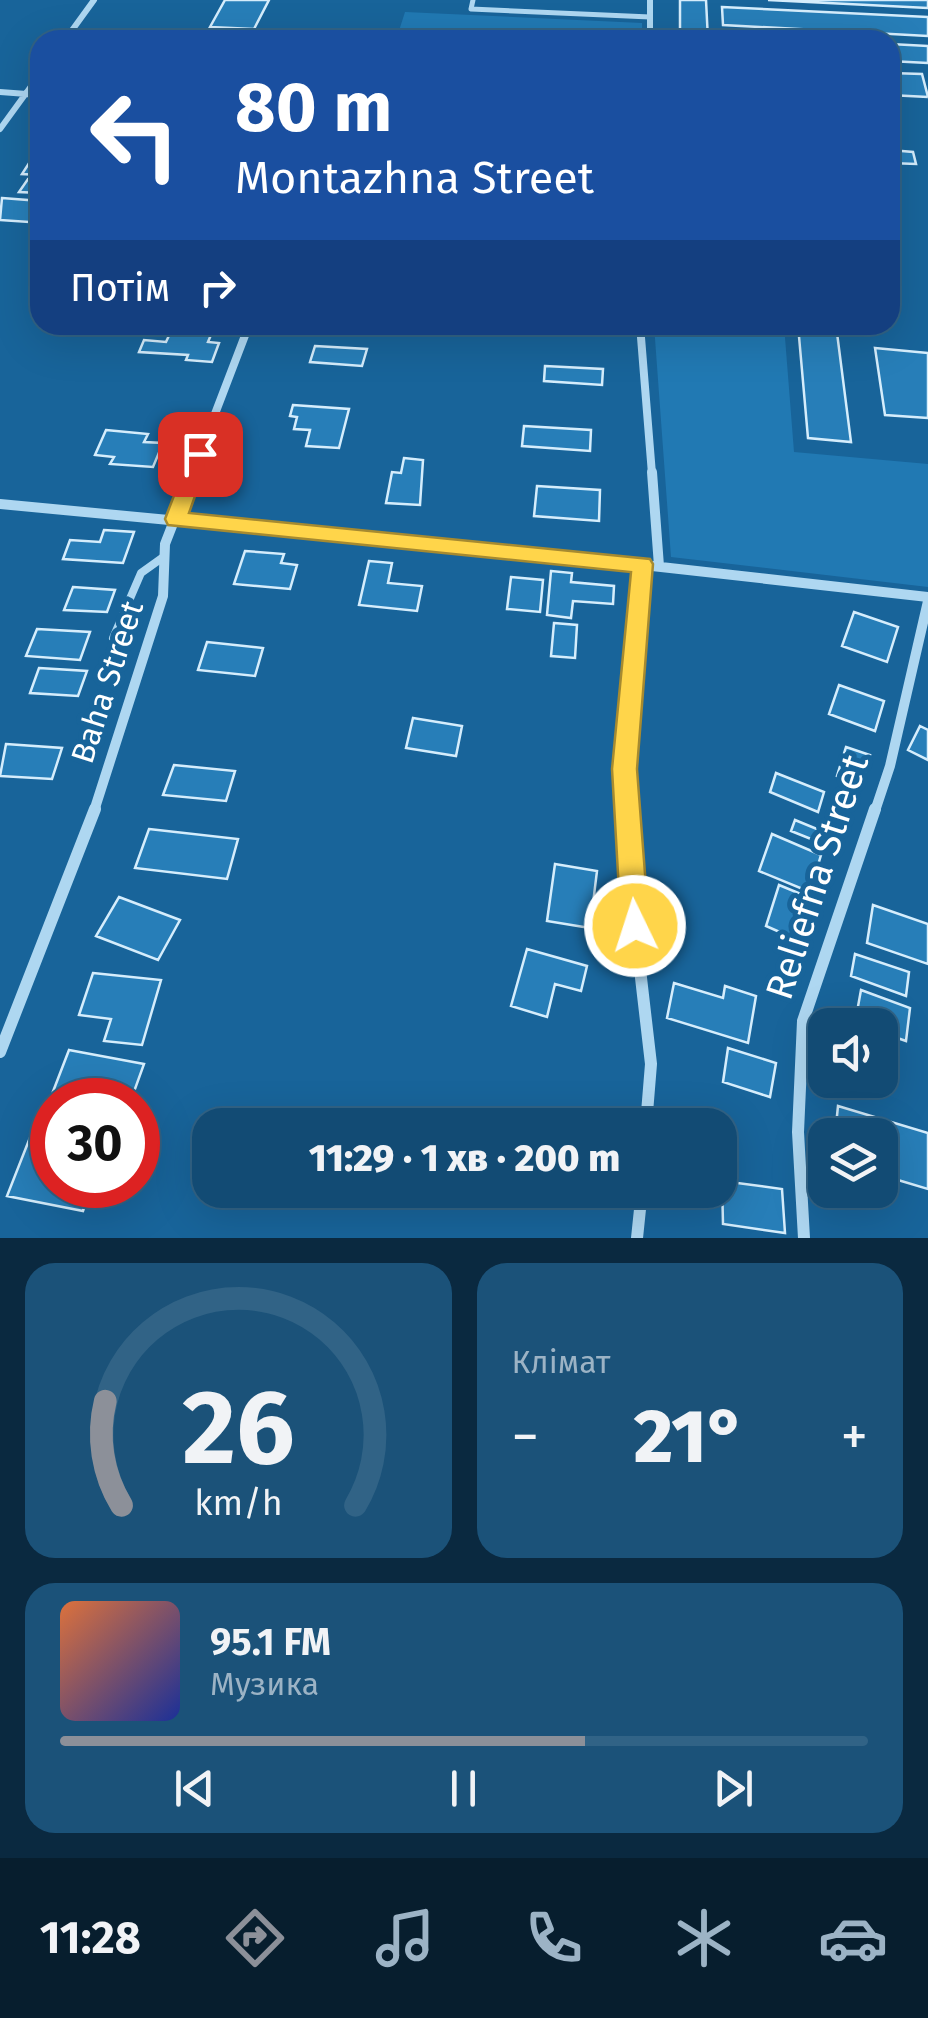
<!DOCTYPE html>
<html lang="uk">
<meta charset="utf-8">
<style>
body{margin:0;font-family:"Fira Sans",sans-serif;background:#1b5279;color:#f1f3f6;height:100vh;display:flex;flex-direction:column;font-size:38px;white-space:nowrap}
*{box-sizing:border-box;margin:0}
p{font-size:32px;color:#9cb3c5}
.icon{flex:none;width:55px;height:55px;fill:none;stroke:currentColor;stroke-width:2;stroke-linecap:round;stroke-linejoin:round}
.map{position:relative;height:1238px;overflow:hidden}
.sheet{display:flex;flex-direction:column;gap:25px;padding:25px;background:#0a2940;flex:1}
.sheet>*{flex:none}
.guide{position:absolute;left:30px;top:30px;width:870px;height:305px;border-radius:30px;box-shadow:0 10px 40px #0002,0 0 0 2px #316386;background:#1a4fa0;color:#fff;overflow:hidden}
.controls{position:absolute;left:808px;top:1008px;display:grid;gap:20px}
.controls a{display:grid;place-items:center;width:90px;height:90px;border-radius:20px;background:#124b74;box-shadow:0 10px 40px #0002,0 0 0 2px #316386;font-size:50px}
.speed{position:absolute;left:30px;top:1078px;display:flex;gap:20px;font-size:50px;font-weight:700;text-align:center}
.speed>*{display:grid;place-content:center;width:130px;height:130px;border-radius:50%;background:#124b74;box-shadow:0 10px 40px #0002,0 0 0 2px #316386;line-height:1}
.speed .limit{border:15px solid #d22;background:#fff;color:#111}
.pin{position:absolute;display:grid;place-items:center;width:85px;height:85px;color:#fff;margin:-42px;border-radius:20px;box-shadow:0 5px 15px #0006}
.me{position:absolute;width:110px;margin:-55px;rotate:356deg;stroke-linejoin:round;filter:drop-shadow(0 0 8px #0008)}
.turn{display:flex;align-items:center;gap:35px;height:210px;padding:0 40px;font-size:45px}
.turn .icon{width:130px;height:130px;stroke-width:2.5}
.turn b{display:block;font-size:70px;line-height:85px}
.then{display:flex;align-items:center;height:95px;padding:0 40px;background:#0003;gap:20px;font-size:38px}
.big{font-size:75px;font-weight:800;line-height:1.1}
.sheet .widget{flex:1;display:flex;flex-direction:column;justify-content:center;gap:15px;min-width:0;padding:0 35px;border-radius:30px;background:#1b5279}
.sheet .dial{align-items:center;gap:0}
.dial svg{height:260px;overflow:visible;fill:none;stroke:#316386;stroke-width:7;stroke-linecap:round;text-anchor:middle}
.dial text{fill:#f1f3f6;stroke:none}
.song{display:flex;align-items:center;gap:30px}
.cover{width:120px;height:120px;border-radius:15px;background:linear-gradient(135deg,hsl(20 70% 55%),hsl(230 70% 35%))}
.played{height:10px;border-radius:5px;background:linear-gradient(90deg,#8c9099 65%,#316386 65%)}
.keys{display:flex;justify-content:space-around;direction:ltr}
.heat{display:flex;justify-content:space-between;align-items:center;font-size:55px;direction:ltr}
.sheet .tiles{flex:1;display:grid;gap:25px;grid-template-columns:1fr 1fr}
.widget:last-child{grid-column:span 2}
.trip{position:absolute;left:192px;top:1108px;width:545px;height:100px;border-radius:30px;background:#124b74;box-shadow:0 10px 40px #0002,0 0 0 2px #316386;font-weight:800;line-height:100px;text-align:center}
.tab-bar{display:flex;height:160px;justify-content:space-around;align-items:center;background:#071e2e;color:#9cb3c5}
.tab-bar .icon{width:70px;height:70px}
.tab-bar .current{color:#8c9099}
.tab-bar b{font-size:45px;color:#f1f3f6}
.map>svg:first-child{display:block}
.green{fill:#2179b3}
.building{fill:#277eb8;stroke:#d5edfc;stroke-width:2.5}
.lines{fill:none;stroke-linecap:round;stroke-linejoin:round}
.service-far1{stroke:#aed7f1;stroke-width:5}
.service{stroke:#aed7f1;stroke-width:8}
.minor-far3{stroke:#aed7f1;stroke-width:6}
.minor-far2{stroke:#aed7f1;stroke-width:8}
.minor-far1{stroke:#aed7f1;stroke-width:10}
.minor{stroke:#aed7f1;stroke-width:12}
.route{fill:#ffd54a;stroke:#a68a30;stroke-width:2.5}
.labels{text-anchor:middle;stroke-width:10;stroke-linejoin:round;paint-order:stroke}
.street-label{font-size:32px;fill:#fff;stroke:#18649a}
.near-street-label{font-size:38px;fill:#fff;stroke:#18649a}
</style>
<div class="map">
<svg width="928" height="1238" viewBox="0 0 928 1238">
<rect width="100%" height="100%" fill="#18649a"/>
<path class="green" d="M405,12l237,11v17h-246z
M654,325h130l10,127 134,12v123l-257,-30z"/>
<path class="building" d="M225,0h44l-15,29 -44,-2z
M680,0h26l2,40h-28z
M768,0h160v8z
M722,7l206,10v19l-205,-11z
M725,35l94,5h-94z
M890,44l38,2v17l-38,-2z
M890,73l32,1 6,23 -38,-2z
M890,150l23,2 3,12 -26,-1z
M35,154l5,1v20l-18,-1z
M28,179l12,1v13l-21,-1z
M2,198l38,3v4l-11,17 -29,-2z
M798,325h38l15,117 -43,-4z
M173,327l40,3 -5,12 11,1 -7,19 -26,-2 2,-5 -49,-3 5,-12 22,2z
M315,346l52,3 -5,17 -52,-4z
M875,348l53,5v65l-43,-3z
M545,366l58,3 -1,16 -58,-4z
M293,405l56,4 -10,39 -33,-2 4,-16 -16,-1 3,-12 -7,-1z
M524,426l67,4 -1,21 -68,-5z
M106,430l42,4 -4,8 19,1 -10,24 -43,-3 4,-7 -19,-2z
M404,458l19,2 -3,45 -34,-2 6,-31 9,1z
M537,486l63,4 -1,31 -65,-5z
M104,530l30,2 -11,31 -60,-4 7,-19 30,2z
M245,551l39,3 -3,9 16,2 -7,24 -56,-5z
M369,561l23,2 -4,20 34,3 -5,25 -58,-6z
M551,571l21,2 -1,9 43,4 -1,18 -40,-3 -2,17 -24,-3z
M511,577l32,3 -3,32 -33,-3z
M73,587l42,3 -8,22 -43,-2z
M854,612l44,15 -11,35 -45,-16z
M554,623l23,2 -2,33 -24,-2z
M37,629l53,3 -10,28 -54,-4z
M207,642l56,6 -8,28 -57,-6z
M39,668l48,3 -9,25 -48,-3z
M839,685l45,16 -9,30 -46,-17z
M413,718l49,8 -6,30 -50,-8z
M920,726l8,4v30l-20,-10z
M6,744l56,4 -10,31 -52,-3z
M846,747l24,8 -9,30 -24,-9z
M174,765l61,6 -9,30 -63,-6z
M776,773l48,19 -6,20 -48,-20z
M795,820l39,16 -3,11 -40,-16z
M149,829l89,10 -11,40 -92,-11z
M772,834l49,21 -11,37 -51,-21z
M555,864l42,7 -7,57 -43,-7z
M779,885l34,14 -13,42 -34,-15z
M119,897l61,23 -22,40 -62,-24z
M873,905l55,19v40l-61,-21z
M527,949l60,17 -6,25 -26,-7 -8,33 -36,-11z
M855,954l54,18 -3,24 -55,-20z
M93,973l68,7 -19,65 -38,-4 7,-22 -32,-4z
M674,983l49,15 2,-12 31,10 -8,47 -81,-25z
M861,990l49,18 -4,33 -26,-9v-7l-25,-2z
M728,1048l48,15 -6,34 -47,-15z
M69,1050l75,14 -13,36h-79v17l-8,-2z
M838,1106l90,27v56l-40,-12 1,-13 -9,-3v-26h-45z
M31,1135l21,4v46h40l-9,26 -76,-15z
M722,1181l60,8 3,44 -62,-9z"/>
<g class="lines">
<path class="service-far1" d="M473,0l-2,9 179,8"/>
<path class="service" d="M113,638l28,-65 21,-15"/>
<path class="minor-far3" d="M650,0v40
M65,40l29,-40
M0,92l40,3
M0,129l40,-55"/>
<path class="minor-far2" d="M640,325l12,149
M192,474l57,-149"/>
<path class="minor-far1" d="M652,472l7,94
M0,504l643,61 285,32
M94,811l69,-215 2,-52 28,-72
M628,811l-3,-42 18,-204
M875,811l15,-45 38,-165"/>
<path class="minor" d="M628,809l7,117 16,138 -5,61
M0,1052l95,-243
M637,1238l5,-48
M804,1238l-6,-106 5,-111 72,-212"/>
</g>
<path class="route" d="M200,448l10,6 -21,59 461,46 3,5 -16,205 12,157 -4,9 -10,4 -10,-4 -4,-9 -9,-157 19,-197 -463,-47 -3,-6 25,-65z"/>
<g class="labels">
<g class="street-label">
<text transform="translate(107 682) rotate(-72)" y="11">Baha Street</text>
</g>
<g class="near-street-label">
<text transform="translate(817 877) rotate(-72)" y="13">Reliefna Street</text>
</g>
</g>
</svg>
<div class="controls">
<a><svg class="icon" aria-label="sound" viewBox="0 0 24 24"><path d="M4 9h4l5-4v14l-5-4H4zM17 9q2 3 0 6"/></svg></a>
<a><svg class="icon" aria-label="layers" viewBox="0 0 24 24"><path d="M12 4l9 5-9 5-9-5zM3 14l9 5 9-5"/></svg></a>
</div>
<div class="speed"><div class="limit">30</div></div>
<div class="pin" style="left:200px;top:454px;background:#d93025"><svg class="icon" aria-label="arrive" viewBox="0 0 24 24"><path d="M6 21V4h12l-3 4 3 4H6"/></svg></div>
<svg class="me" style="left:635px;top:926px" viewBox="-20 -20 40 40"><circle r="17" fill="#ffd54a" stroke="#fff" stroke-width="3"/><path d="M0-11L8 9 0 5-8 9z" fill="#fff"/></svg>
<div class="trip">11:29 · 1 хв · 200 m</div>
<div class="guide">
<div class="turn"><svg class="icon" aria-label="left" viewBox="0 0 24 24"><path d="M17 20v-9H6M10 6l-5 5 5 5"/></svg><div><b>80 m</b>Montazhna Street</div></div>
<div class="then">Потім<svg class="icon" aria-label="right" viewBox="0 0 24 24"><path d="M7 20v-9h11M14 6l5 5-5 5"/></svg></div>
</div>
</div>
<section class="sheet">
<div class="tiles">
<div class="widget dial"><svg viewBox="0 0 100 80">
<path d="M14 69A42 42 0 1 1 86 69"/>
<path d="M14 69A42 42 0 0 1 9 37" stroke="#8c9099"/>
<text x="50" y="56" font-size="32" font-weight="700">26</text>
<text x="50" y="72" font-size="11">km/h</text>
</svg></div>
<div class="widget"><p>Клімат</p>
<div class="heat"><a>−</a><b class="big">21°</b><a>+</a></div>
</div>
<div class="widget">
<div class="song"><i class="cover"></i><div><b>95.1 FM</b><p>Музика</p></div></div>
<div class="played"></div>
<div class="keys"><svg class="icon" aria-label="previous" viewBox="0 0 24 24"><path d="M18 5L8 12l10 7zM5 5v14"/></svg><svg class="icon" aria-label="pause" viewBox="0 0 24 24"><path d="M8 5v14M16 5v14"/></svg><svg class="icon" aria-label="next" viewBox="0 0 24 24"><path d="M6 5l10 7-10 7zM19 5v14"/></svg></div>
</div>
</div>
</section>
<nav class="tab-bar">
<b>11:28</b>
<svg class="icon current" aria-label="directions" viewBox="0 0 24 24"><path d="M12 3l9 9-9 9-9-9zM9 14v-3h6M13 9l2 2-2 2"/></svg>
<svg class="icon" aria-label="music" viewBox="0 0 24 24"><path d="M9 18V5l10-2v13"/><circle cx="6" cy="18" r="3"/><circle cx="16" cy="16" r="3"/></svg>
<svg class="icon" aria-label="phone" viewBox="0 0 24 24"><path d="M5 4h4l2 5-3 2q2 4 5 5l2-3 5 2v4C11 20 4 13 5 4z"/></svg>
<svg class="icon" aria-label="climate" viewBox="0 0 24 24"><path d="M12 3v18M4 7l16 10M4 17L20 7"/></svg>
<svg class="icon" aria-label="car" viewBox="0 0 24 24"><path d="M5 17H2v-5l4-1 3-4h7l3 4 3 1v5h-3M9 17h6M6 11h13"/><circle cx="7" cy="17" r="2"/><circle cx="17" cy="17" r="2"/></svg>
</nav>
